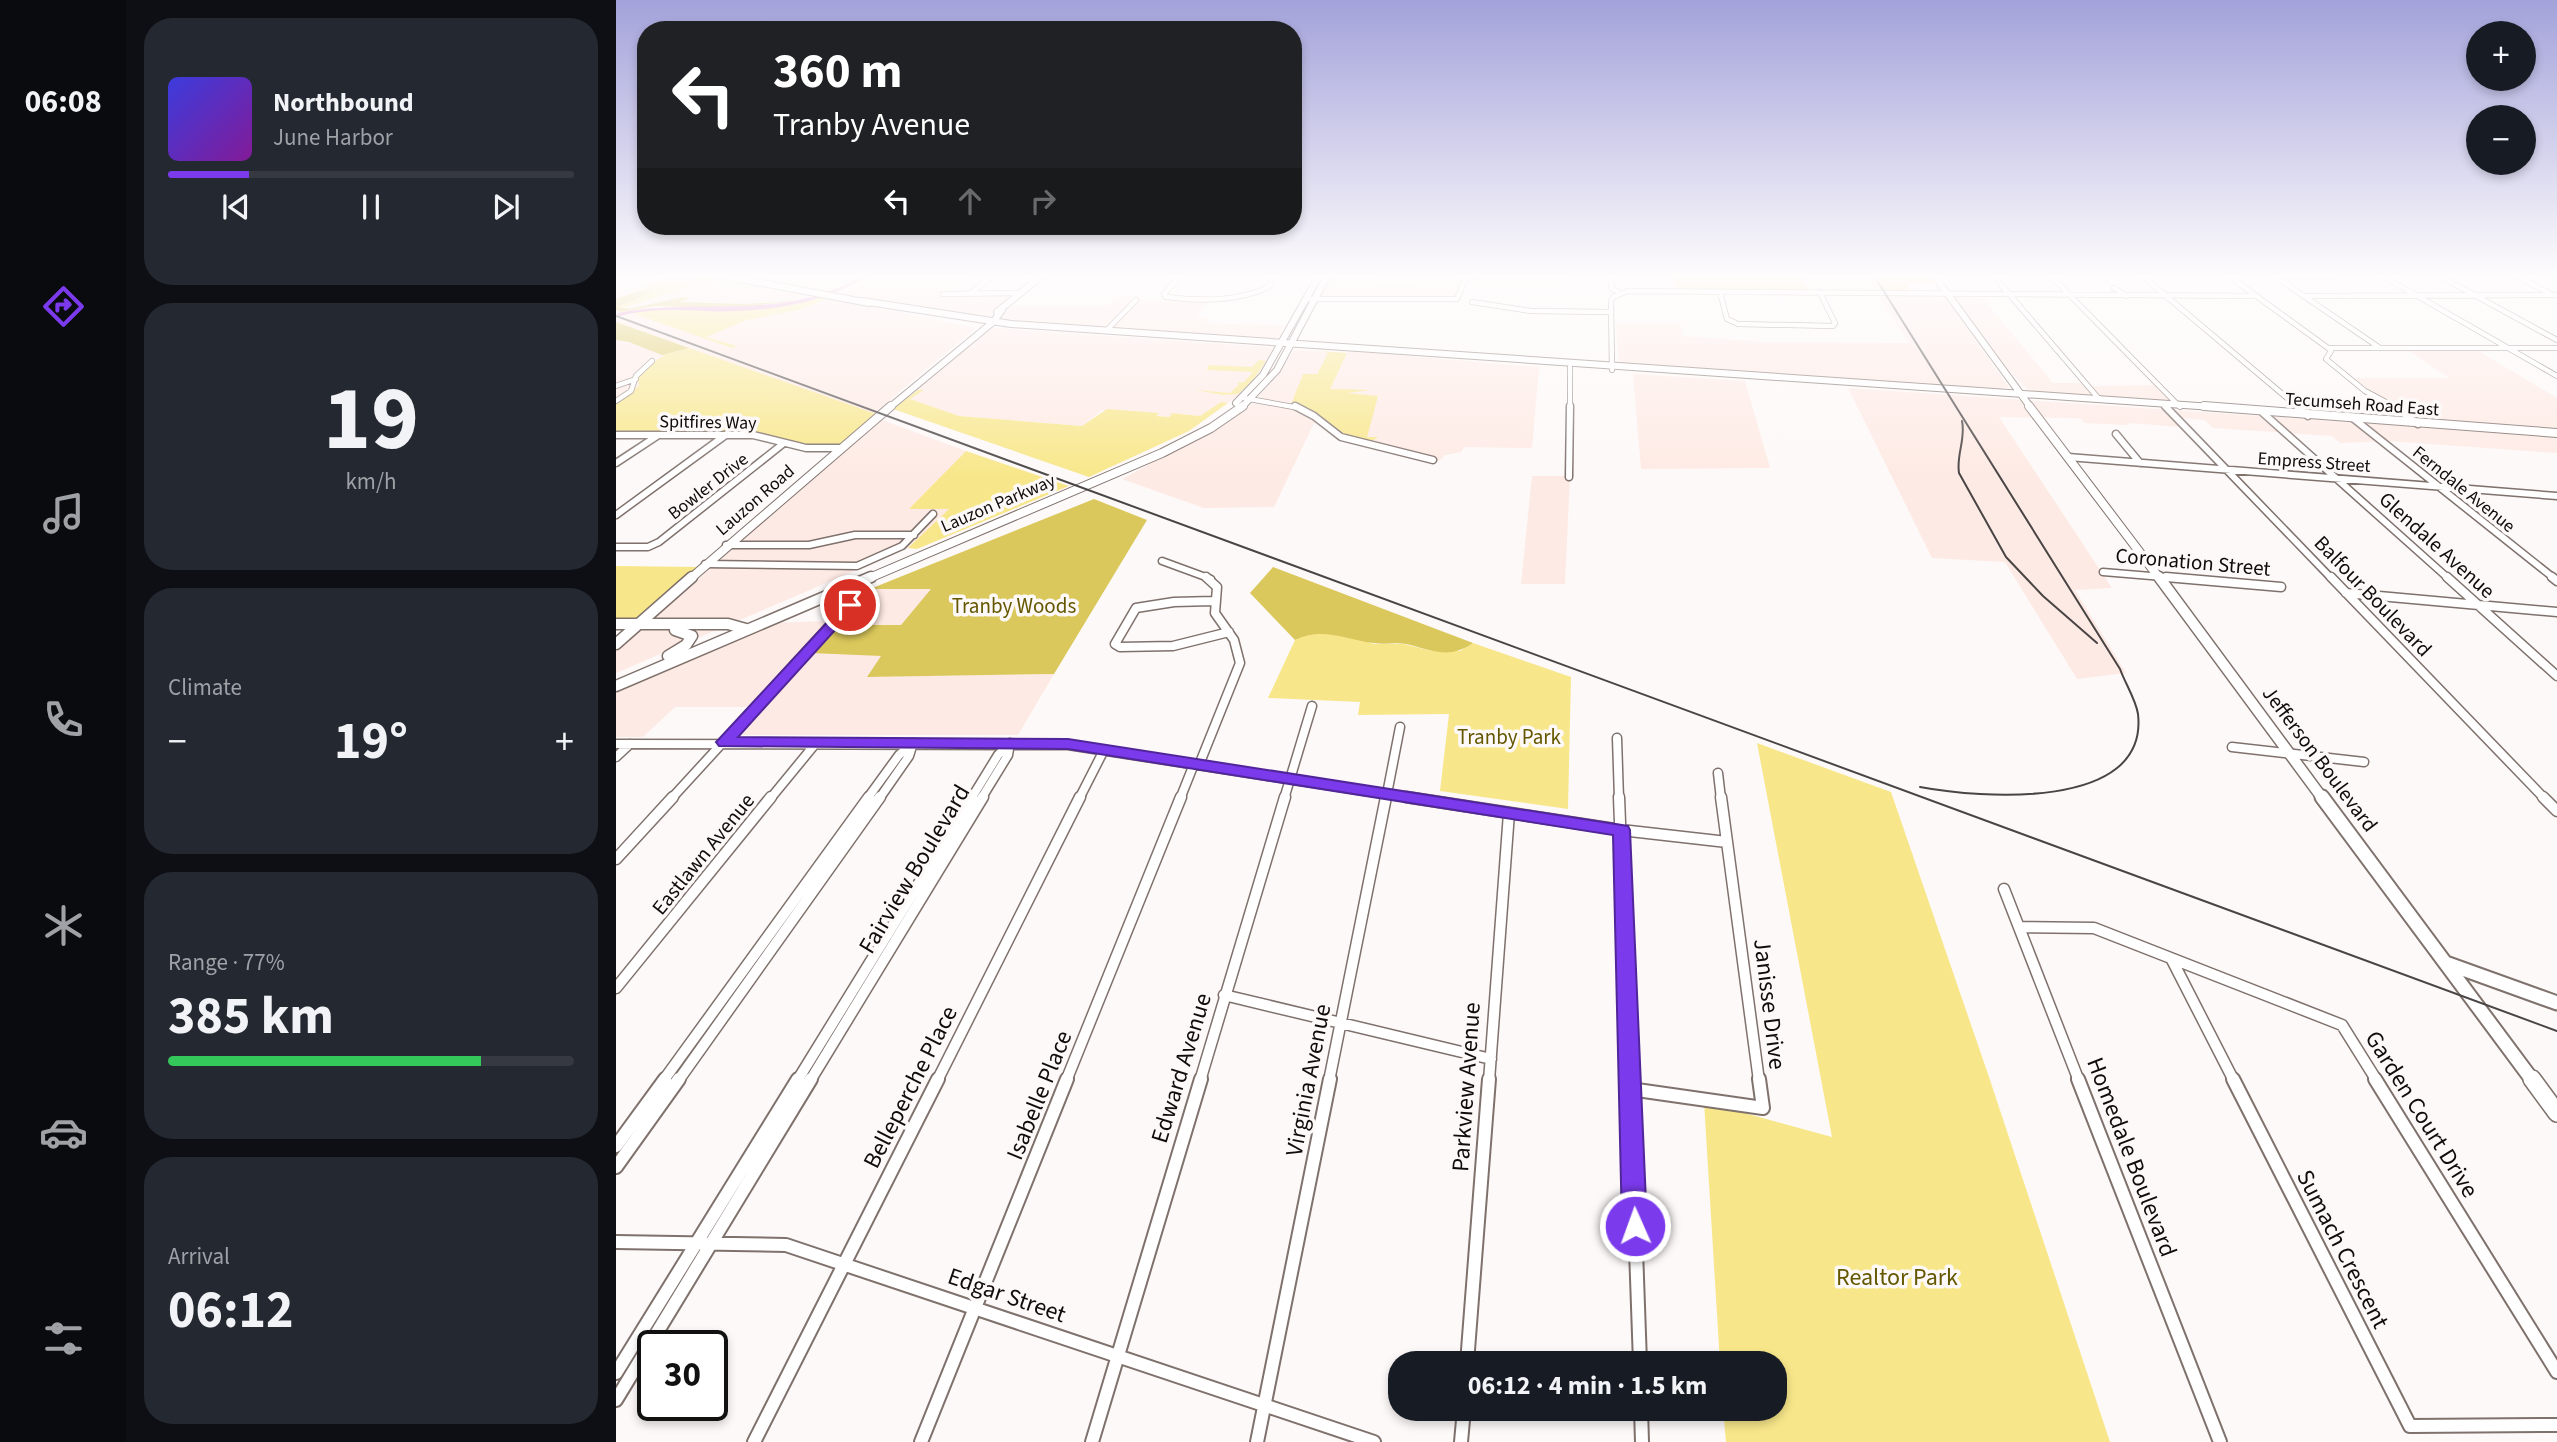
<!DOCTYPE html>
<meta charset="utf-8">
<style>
body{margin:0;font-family:"Source Sans 3",sans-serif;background:#242831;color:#f1f3f6;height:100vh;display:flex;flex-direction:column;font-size:26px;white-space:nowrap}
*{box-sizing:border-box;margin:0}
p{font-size:23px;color:#9ea1a6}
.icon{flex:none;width:38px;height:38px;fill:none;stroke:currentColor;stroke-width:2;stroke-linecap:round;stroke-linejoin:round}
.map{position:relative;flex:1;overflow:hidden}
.drawer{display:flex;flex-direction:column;gap:18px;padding:18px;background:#0d0f14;width:490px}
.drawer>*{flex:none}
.guide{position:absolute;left:21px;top:21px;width:665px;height:214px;border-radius:28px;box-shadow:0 4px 10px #0003;background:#202124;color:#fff;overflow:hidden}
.tools{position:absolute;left:1850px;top:21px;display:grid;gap:14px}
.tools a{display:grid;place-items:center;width:70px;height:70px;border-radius:50%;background:#171b24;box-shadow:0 4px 10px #0003;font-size:35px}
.speed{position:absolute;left:21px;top:1330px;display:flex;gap:14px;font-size:35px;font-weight:700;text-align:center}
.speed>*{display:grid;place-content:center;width:91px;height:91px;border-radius:50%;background:#171b24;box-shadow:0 4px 10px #0003;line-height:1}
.speed .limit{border:4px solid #111;border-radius:10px;background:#fff;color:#111}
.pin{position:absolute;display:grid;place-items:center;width:60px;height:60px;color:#fff;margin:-30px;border:4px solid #fff;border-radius:50%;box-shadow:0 2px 7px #0007}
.me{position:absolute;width:77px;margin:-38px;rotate:358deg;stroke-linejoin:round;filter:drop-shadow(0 0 5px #0008)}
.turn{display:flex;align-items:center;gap:24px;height:147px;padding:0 21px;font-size:32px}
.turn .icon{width:91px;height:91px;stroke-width:2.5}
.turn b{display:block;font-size:49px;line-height:60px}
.lanes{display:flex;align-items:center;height:66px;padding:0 21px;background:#0003;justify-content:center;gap:35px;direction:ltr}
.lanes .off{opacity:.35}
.big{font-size:52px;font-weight:700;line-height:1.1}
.drawer .widget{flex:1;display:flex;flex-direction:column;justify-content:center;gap:10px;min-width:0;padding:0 24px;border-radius:28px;background:#242831}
.drawer .dial{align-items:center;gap:0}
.dial b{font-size:91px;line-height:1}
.song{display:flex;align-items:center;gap:21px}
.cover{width:84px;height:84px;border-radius:10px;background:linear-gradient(135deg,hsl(240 70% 55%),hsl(290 70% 35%))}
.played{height:7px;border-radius:4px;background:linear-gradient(90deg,#7c3aed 20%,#363941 20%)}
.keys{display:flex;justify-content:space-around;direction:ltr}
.heat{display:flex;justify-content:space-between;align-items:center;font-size:38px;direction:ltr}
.charge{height:10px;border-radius:5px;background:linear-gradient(90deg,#34c759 77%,#363941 0)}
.trip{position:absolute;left:772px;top:1351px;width:399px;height:70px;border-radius:28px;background:#171b24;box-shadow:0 4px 10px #0003;font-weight:700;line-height:70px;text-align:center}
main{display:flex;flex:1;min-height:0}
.menu{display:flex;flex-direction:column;width:126px;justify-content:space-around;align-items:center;background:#090b0e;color:#9ea1a6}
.menu .icon{width:49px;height:49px}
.menu .selected{color:#7c3aed}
.menu b{font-size:32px;color:#f1f3f6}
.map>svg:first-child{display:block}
.built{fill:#feeae4}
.green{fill:#f8e78a}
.forest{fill:#dbc85c}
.water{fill:#db86c5}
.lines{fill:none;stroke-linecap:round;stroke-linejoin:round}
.street-far4-casing{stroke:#7f716c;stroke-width:6}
.street-far3-casing{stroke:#7f716c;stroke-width:9}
.street-far2-casing{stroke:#7f716c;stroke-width:11}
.street-far1-casing{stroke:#7f716c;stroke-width:13}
.street-casing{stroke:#7f716c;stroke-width:16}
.secondary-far4-casing{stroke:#7f716c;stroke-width:8}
.secondary-far3-casing{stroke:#7f716c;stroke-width:10}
.secondary-far2-casing{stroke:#7f716c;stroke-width:13}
.secondary-far1-casing{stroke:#7f716c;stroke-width:17}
.secondary-casing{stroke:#7f716c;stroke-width:20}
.street-far4{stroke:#fff;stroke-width:4.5}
.street-far3{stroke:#fff;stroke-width:6}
.street-far2{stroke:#fff;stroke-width:8}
.street-far1{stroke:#fff;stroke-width:10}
.street{stroke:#fff;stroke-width:12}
.secondary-far4{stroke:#fff;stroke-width:6}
.secondary-far3{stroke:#fff;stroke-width:8}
.secondary-far2{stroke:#fff;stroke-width:10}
.secondary-far1{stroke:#fff;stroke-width:13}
.secondary{stroke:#fff;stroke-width:17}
.rail{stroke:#494544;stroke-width:2}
.route{fill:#7c3aed;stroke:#51269a;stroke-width:2}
.labels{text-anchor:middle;stroke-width:7;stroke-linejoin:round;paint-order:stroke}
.far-street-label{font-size:18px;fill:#110c0b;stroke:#fdf9f8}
.street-label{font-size:21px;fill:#110c0b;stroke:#fdf9f8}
.park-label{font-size:21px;fill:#645700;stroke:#fdf9f8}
.near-street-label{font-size:24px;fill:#110c0b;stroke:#fdf9f8}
.near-park-label{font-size:24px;fill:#645700;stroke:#fdf9f8}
</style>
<main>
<nav class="menu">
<b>06:08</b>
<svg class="icon selected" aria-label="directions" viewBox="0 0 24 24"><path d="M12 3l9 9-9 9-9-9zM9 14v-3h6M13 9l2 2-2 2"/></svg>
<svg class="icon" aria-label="music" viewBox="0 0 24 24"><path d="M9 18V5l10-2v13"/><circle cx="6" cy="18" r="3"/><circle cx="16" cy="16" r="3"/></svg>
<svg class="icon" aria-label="phone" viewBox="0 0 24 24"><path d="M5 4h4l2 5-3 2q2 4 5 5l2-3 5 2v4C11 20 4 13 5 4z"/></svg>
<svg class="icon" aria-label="climate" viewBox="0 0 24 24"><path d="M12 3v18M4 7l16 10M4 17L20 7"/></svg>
<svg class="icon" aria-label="car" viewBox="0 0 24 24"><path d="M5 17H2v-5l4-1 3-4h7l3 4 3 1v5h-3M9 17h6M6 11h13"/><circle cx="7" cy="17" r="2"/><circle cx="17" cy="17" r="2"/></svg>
<svg class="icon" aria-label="filters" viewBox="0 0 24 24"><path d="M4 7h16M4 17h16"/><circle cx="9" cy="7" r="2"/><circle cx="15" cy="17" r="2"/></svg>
</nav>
<section class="drawer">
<div class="widget">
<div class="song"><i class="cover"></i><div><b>Northbound</b><p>June Harbor</p></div></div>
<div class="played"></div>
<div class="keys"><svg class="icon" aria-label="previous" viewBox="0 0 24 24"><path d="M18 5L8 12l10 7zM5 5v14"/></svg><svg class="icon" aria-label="pause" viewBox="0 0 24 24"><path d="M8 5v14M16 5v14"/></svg><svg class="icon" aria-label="next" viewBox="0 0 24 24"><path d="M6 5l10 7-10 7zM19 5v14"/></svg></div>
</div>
<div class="widget dial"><b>19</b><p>km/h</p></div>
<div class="widget"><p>Climate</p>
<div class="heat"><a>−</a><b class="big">19°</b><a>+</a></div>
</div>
<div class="widget"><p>Range · 77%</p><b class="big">385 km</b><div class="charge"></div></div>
<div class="widget"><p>Arrival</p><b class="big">06:12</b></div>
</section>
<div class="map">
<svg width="1941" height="1442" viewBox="0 0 1941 1442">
<rect width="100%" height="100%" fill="#fdf9f8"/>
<path class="built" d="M57,274h27l118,22 -43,8 -119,2 -31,9 45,-7 37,3 56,-3 63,-11 150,31 -77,64 -59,56 -76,-12 -148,-1v-141z
M110,274h131l-33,18z
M267,274h80l8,1 -24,18 70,1 -30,23 -10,1 -137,-23z
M1184,274h74l14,21h55l66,92 -8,2 -382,-26 -3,-40h64l3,13 82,6 144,1 -34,-51 -67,-2z
M713,278l44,1 -1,3 90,-1 -5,17h-134l-3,-2z
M857,278l65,1h32l-15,7h-86z
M500,296h17l-2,3 79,-1 -14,19 12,1 -2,5 78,3 -6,12 -5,2 -274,-20 14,-15h95z
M1338,297l29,1 70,85h31l11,14 -67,-7 -33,-35z
M378,328l275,19 5,3 -12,21 -18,21 -16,11 -7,-1 -21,14 -20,-2 -10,3 -68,-7 -20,16 -123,-10 -50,-17 13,-8 -9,1 73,-61z
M1790,349h69l82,49v32l-133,-9 -26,-17 -19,-7 -26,-19h96z
M684,350l47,3 1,-2 191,16 -7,81 -68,-1 -3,5 -16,3 -6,6 -85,-20 2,-2 -15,-6 -37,-27 -44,-8 -1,-3 20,-21 14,-23z
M1017,374l112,7 25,87 -129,1z
M1538,385l20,19 -72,-6 -10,-12z
M1232,388l709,48v17l-168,-12 -49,2 -8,-7 -119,-8 -9,-8 -32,-3 8,10 -50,-4 -4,2 -41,-2 -5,-5 -81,-1 113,171 -37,2 51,83 -49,6 -72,-117 -73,-4z
M1704,397h10l6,5h41l30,16 -98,-5 -14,-13 28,1z
M638,403l45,6 16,12 -41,86 -70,1 -82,-29 105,-57z
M266,420l84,31 -56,57 40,1 -42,39 -292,125v-23z
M916,476h38l-5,108h-44z
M254,589h62l-31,36h-65z
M211,621l-25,30 80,5 -14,21 186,-3 -36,61h-295l26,-28h-74l-32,30h-27v-46l152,-68z"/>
<path class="green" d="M85,274l27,6 -22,1 -83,27 -7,-1 34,-15 -11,-1 36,-13 7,1 -6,2 3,1z
M1056,274h128l8,16 -132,-1z
M1258,274h56l9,10h-33l6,10h-25z
M207,297l4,1 -24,11 -56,11 -41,17 31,9 -5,2 -100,-35c26,-6 50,-3 76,-2 38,0 79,-4 115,-14z
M73,348l187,66 -36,31c-33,8 -64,-10 -96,-12h-128v-30l23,-17 -1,-10 20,-17 7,-3 -3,-1z
M705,351l26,2 -17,36 40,1 -23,3 31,3 -11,41h11l-6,4c-34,1 -47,-30 -80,-39l11,-28h14c2,-3 9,-17 11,-21z
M643,360l7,1 -13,19 -15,14 -14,1 -29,-5 35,3 9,-8 -2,-2 7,-1 9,-10 -46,-2 2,-5 43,2z
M302,390h6l-14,9 49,17 123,10 25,-17 52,4 -3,3 13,1 3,-2 -2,-2 30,3 21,-14 7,1 -39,28 -100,46 -196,-68z
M350,451l103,35 -152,63 -9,-1 41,-39h-40z
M0,566l86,1 -60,52 -26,5z
M692,634h28l39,10h29l28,7h28l13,-8 98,34 -3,132 -128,-18 9,-77 -91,1 2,-13 -92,-4 27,-58z
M1141,743l134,49 98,285 121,365h-384l-3,-33h51v-46h-54l-16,-261 128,35z"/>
<path class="forest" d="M23,291l14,1 -36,15 12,2 55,-12 6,1 -10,4 65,2 62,-4 -78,8 -73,-2 -35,6 -5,-2v-11z
M0,322l73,26 -27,7 -33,-13 -13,-2z
M478,499l53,21 -93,154 -187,3 14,-21 -70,-3 25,-28h65l30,-36h-61z
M657,567l200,76c-24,17 -41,7 -67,1 -11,-2 -21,1 -32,-1 -28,-3 -51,-17 -79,-3l-45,-47z"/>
<path class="water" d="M248,274h7c-47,31 -109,39 -165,37 -35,-1 -55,-3 -90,6l2,-4c85,-17 167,11 246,-39z"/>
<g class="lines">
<g class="street-far4-casing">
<path id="street-far4" d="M358,274h21
M566,274l-18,20 2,3c35,4 70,5 103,-10l3,-8 -5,-5
M994,274l2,15 9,4
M1376,274l107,125
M1433,274l131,133
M1524,274l159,134
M1610,274l102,74 3,3 -5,8 39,32 32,17
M1709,274l5,3h-54l104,71
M1763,274l178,102
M1820,274l121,66
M1896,274l41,21
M1862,275h35
M1498,288l12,8
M1104,292l7,27 11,5 95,2 2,-3 -15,-30
M355,293l24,-19
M327,294l79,-1
M1687,296l254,-1
M690,299h151l8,-19 10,-6
M856,302l59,9 80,1
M490,331l30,-31
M1712,348h229
M996,370l-1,-69 2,-4 15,-6 629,5
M0,386l20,-7
M628,398l55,10
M0,401l15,-10 5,-15 16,-15
M1549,406l2,2
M954,408v-41"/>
</g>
<g class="street-far3-casing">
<path id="street-far3" d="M679,406l19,10 27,21 92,23
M1549,406l167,173
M1681,406l11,10
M1777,406l25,18
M1647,413l186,166
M1738,419l201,160
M1500,434l24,29
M0,435h137l53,13h34
M1452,457l489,39
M0,463l41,-27
M953,477l1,-71
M0,515l111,-81
M110,545h83l46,-10h59
M0,547h32l11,-5 125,-99
M546,561l49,18
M89,564l152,2 45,-20 31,-32
M1487,572l84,7"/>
</g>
<g class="street-far2-casing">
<path id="street-far2" d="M1550,577l115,10
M1715,577l214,222
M1831,577l110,99
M1936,577l5,4
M1730,593l211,19
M597,601l-39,1 -38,6 -21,36 5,3 53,-1 56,-14
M1001,738l2,61
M0,744l452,1 349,54
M1616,747l132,15
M0,757l14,-13
M583,765l41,-102 -6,-23 -19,-27 2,-26 -11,-10
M1102,773l3,26
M55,799l187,-204
M154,799l46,-56
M251,799l32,-44 12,-10
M263,799l30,-43 4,-13
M355,799l27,-44 12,-12
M365,799l27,-44 2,-12
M463,799l25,-49
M564,799l14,-35
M668,799l28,-93
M770,799l14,-72"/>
</g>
<g class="street-far1-casing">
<path id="street-far1" d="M790,797l215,33 106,12
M1003,797l11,284
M1105,797l38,284
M1927,797l14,14
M0,859l57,-62
M1388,889l75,192
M1404,927l74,1 248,97 35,56
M1556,960l62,121
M0,988l155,-191
M608,995l267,64
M47,1081l206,-284
M62,1081l202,-284
M181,1081l175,-284
M194,1081l173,-284
M321,1081l143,-284
M450,1081l115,-284
M584,1081l85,-284
M713,1081l57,-284
M873,1081l20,-268"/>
</g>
<g class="street-casing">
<path id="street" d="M1014,1079l10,284
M1462,1079l142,363
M1617,1079l177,347 147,-1
M1759,1079l182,293
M1014,1089l133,19 -4,-29
M0,1146l49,-67
M0,1167l63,-88
M0,1242l170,3 588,197
M851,1363l22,-284
M0,1373l182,-294
M0,1400l195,-321
M1025,1409l1,33
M138,1442l184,-363
M305,1442l146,-363
M476,1442l109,-363
M641,1442l73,-363
M845,1442l3,-33"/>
</g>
<g class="secondary-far4-casing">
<path id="secondary-far4" d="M98,274l155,29
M1317,274l98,134
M246,301l149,23 1216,84
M381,312l47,-38
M620,403l27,-28 57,-101
M273,408l104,-86 9,-12
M625,408l36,-38 51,-96"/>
</g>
<g class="secondary-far3-casing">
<path id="secondary-far3" d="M1413,406l131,173
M1588,406l353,27
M74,579l201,-173
M251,579l295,-126 49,-25 32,-22"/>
</g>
<g class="secondary-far2-casing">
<path id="secondary-far2" d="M1543,577l164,222
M0,624h112l18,5
M0,644l76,-67
M52,656l18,-11 6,-9 -17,-6
M0,686l255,-109"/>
</g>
<g class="secondary-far1-casing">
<path id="secondary-far1" d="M1706,797l211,284
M1830,963l111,40"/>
</g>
<g class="secondary-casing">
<path id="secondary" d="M1916,1079l25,34"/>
</g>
<use href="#street-far4" class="street-far4"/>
<use href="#street-far3" class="street-far3"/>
<use href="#street-far2" class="street-far2"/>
<use href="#street-far1" class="street-far1"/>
<use href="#street" class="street"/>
<use href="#secondary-far4" class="secondary-far4"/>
<use href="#secondary-far3" class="secondary-far3"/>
<use href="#secondary-far2" class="secondary-far2"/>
<use href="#secondary-far1" class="secondary-far1"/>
<use href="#secondary" class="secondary"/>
<path class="rail" d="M1257,274l247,395c5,14 16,31 18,45 11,98 -160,84 -218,73
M0,316l1941,715
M1346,421c4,18 -6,34 -3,52l47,84 37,39 54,47"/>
</g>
<linearGradient id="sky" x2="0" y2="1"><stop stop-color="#a3a2da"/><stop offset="0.58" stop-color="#fefcfc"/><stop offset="1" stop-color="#fefcfc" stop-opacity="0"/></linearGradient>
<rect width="1941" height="476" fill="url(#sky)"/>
<path class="route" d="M234,601l5,1v6l-117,129 330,2 560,87 2,4 17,396 -4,8 -8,4 -9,-4 -4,-8 -9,-391 -545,-86 -349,-3 -3,-4 3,-3 127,-137z"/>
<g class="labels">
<g class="far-street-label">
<text transform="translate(1746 404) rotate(4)" y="6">Tecumseh Road East</text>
<text transform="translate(92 422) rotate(1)" y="6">Spitfires Way</text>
<text transform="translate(1698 462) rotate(4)" y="6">Empress Street</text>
<text transform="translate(92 486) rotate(-38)" y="6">Bowler Drive</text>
<text transform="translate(1848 489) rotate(39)" y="6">Ferndale Avenue</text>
<text transform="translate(139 500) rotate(-41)" y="6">Lauzon Road</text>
<text transform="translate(382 503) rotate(-23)" y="6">Lauzon Parkway</text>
</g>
<g class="street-label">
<text transform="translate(1821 545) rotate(42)" y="7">Glendale Avenue</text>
<text transform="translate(1577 562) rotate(5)" y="7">Coronation Street</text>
<text transform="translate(1757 596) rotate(46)" y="7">Balfour Boulevard</text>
<text transform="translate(1704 759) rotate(53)" y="7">Jefferson Boulevard</text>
<text transform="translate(87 854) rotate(-51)" y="7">Eastlawn Avenue</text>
</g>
<g class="park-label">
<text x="398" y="613">Tranby Woods</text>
<text x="893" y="744">Tranby Park</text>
</g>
<g class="near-street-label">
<text transform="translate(298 869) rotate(-59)" y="8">Fairview Boulevard</text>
<text transform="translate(1154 1004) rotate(83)" y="8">Janisse Drive</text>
<text transform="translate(565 1068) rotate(-73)" y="8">Edward Avenue</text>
<text transform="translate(692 1080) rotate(-79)" y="8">Virginia Avenue</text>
<text transform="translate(294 1087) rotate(-63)" y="8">Belleperche Place</text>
<text transform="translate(850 1087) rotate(-86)" y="8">Parkview Avenue</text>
<text transform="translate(423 1095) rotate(-68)" y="8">Isabelle Place</text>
<text transform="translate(1806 1114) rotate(58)" y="8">Garden Court Drive</text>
<text transform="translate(1516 1157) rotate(69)" y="8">Homedale Boulevard</text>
<text transform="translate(1727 1249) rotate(63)" y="8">Sumach Crescent</text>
<text transform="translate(391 1295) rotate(19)" y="8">Edgar Street</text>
</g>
<g class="near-park-label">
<text x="1281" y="1285">Realtor Park</text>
</g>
</g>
</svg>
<div class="tools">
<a>+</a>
<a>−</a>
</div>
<div class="speed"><div class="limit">30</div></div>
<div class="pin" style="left:234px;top:605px;background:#d93025"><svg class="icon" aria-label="arrive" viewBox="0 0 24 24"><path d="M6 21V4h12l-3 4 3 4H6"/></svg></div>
<svg class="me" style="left:1019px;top:1226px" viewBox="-20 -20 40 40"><circle r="17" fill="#7c3aed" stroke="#fff" stroke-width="3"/><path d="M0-11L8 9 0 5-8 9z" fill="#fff"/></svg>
<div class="trip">06:12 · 4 min · 1.5 km</div>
<div class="guide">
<div class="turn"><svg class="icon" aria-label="left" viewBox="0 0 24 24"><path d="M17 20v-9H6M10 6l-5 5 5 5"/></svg><div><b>360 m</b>Tranby Avenue</div></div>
<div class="lanes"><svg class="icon" aria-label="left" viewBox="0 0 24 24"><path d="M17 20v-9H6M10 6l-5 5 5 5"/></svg><svg class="icon off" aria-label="ahead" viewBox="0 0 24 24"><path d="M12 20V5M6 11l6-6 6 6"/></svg><svg class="icon off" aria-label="right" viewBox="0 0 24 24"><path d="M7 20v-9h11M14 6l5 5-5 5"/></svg></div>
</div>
</div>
</main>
